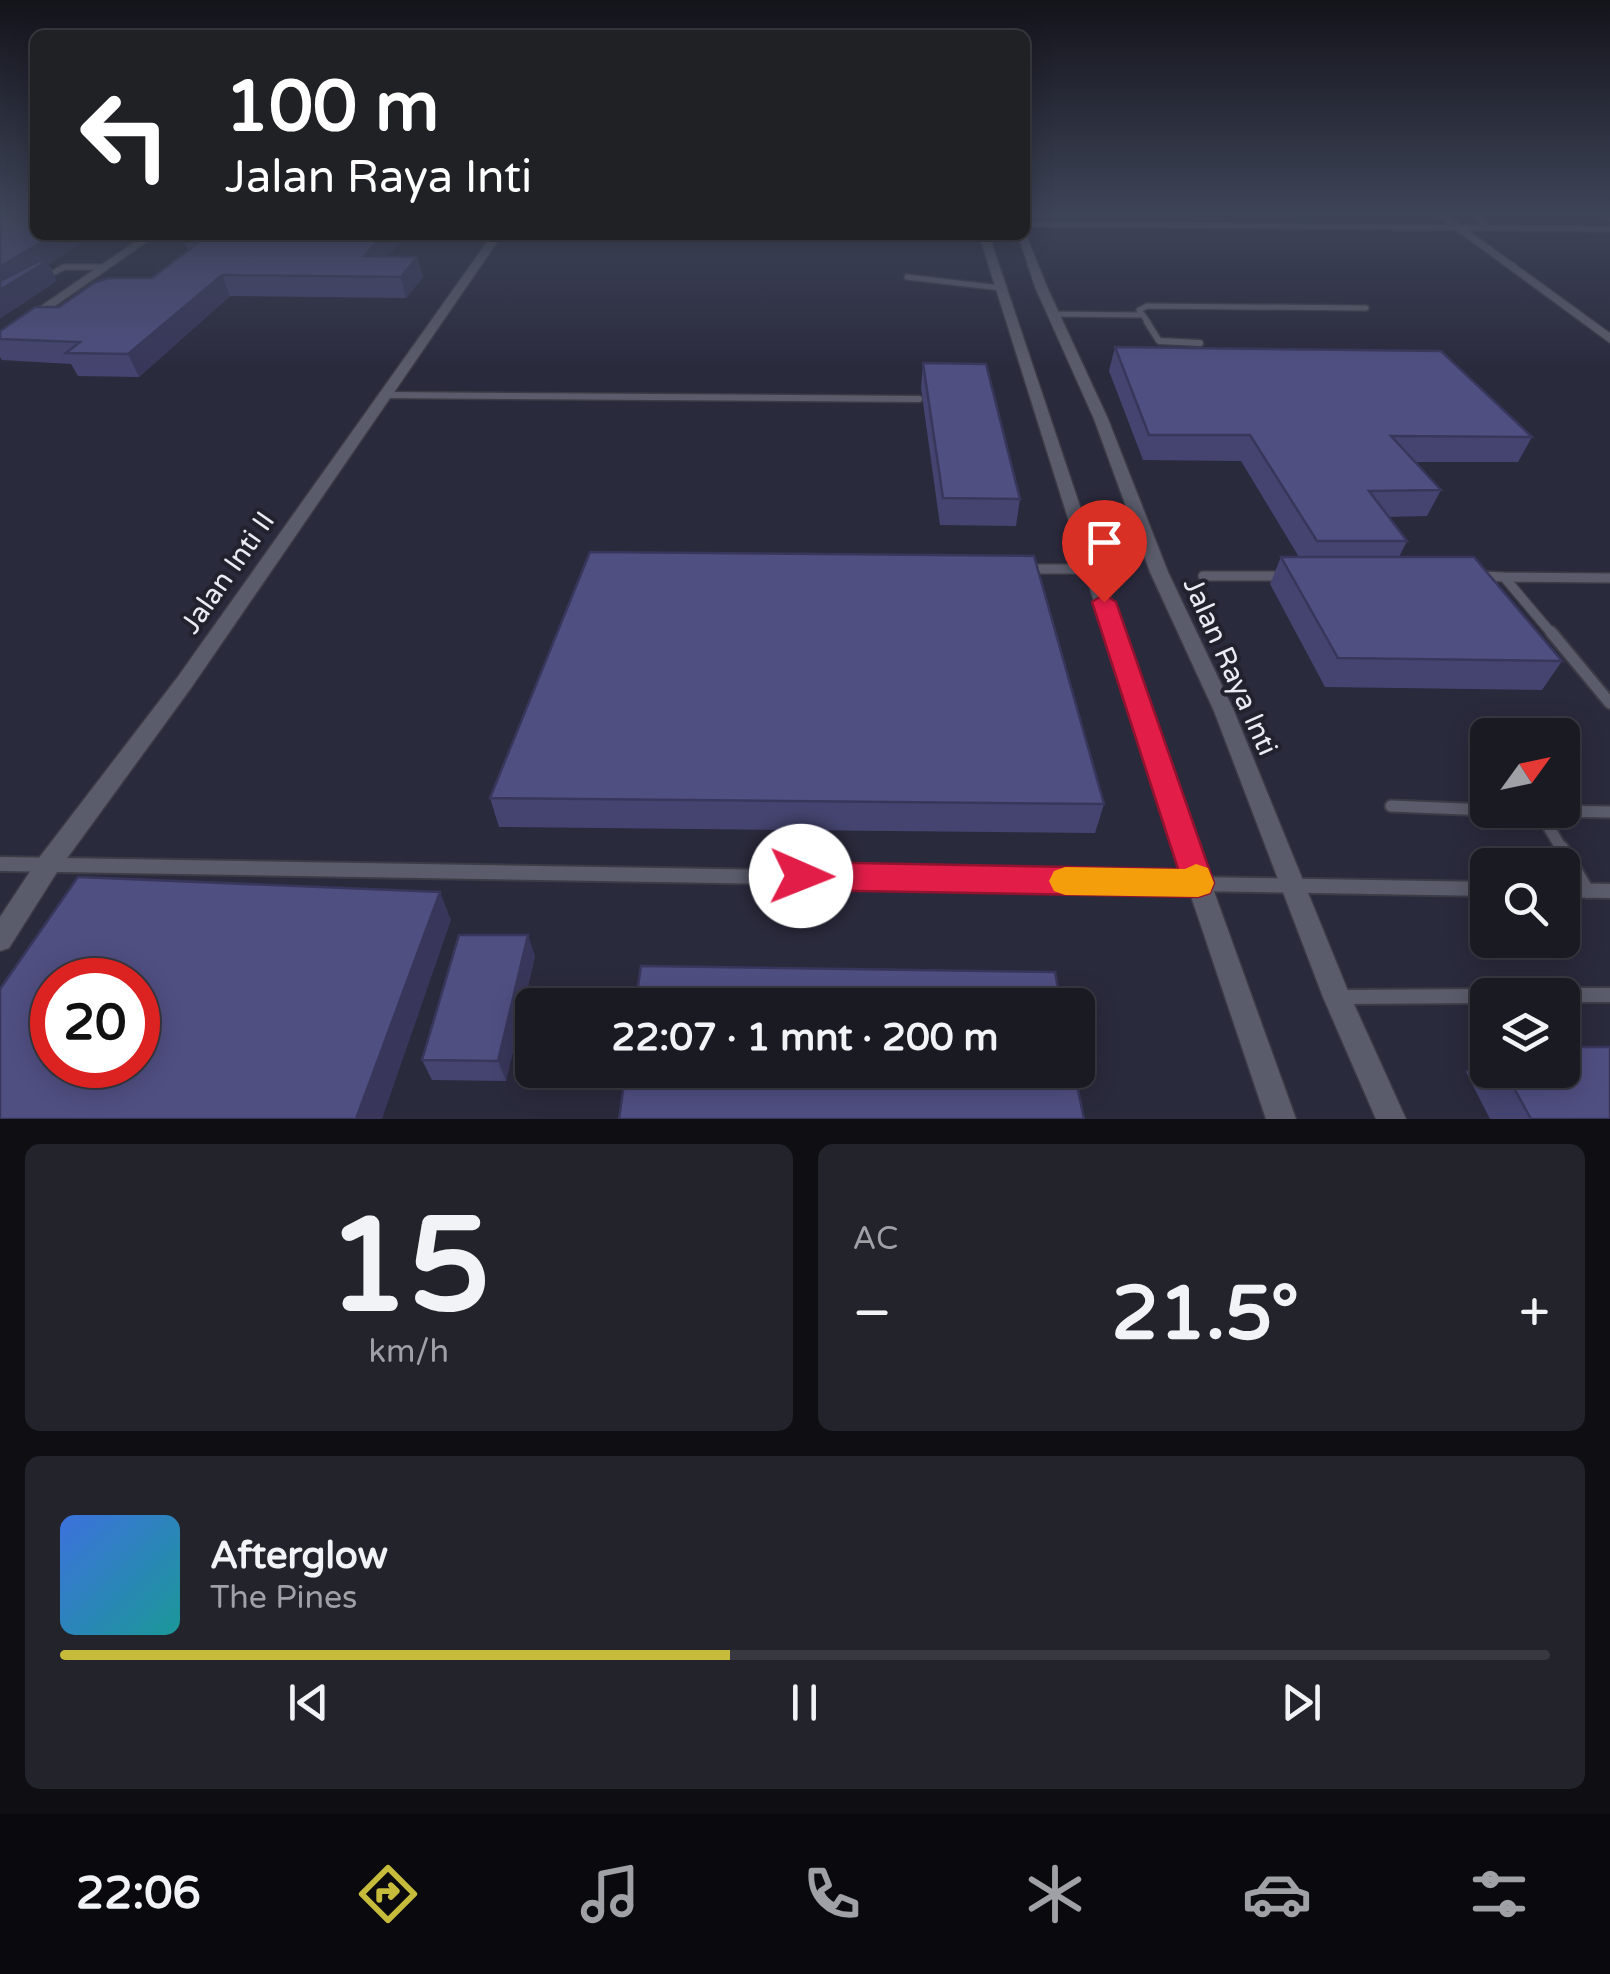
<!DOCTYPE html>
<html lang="id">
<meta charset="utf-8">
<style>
body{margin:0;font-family:"Varela Round",sans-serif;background:#23232b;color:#f1f3f6;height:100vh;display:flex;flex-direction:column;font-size:38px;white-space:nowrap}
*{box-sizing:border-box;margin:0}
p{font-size:32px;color:#9fa1a6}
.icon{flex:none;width:55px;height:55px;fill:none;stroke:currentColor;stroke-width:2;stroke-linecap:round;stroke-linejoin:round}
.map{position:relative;height:1119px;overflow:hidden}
.details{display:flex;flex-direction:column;gap:25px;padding:25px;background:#0e0e13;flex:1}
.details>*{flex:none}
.hud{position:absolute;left:30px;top:30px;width:1000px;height:210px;border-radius:15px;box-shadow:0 5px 25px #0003,0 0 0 2px #383841;background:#202124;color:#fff;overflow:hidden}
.needle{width:65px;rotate:57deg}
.tools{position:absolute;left:1470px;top:718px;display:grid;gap:20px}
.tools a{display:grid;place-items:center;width:110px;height:110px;border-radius:15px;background:#1a1a23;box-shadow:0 5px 25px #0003,0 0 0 2px #383841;font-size:50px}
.speed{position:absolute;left:30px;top:958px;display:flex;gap:20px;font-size:50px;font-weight:700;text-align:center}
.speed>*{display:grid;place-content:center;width:130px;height:130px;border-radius:50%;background:#1a1a23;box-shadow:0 5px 25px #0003,0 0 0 2px #383841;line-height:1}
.speed .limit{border:15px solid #d22;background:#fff;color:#111}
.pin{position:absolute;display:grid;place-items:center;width:85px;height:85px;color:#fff;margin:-102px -42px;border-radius:50% 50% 50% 0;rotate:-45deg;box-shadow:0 0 10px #0007}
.pin .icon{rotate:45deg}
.me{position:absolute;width:110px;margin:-55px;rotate:91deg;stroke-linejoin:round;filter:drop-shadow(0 0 8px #0008)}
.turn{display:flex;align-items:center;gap:35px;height:210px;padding:0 30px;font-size:45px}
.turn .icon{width:130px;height:130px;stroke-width:2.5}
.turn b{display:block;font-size:70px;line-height:85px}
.big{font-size:75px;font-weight:700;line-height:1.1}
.details .tile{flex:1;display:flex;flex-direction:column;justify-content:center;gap:15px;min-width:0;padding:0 35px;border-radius:15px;background:#23232b}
.details .dial{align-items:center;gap:0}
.dial b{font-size:130px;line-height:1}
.song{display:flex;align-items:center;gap:30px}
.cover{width:120px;height:120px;border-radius:15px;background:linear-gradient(135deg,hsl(220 70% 55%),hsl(180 70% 35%))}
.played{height:10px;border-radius:5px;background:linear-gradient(90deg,#c7bb3b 45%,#383841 45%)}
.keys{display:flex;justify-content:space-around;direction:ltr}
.heat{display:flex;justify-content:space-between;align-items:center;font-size:55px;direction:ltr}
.details .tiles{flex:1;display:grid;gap:25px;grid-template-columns:1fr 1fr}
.tile:last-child{grid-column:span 2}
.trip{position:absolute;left:515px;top:988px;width:580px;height:100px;border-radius:15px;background:#1a1a23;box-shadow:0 5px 25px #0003,0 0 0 2px #383841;font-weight:700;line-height:100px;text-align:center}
.menu{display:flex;height:160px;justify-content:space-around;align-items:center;background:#0a0a0e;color:#9fa1a6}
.menu .icon{width:70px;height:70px}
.menu .current{color:#c7bb3b}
.menu b{font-size:45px;color:#f1f3f6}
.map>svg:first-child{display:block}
.built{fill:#2a2a3d;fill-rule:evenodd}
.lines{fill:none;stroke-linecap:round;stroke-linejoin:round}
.lane-far4-casing{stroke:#3c3c47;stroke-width:8}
.lane-far3-casing{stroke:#3c3c47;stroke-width:9}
.lane-far2-casing{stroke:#3c3c47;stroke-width:12}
.lane-far1-casing{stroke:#3c3c47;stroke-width:15}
.lane-casing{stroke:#3c3c47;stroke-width:18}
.street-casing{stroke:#3c3c47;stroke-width:3}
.lane-far4{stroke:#5b5c6b;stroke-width:5}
.lane-far3{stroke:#5b5c6b;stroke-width:6}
.lane-far2{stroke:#5b5c6b;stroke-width:9}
.lane-far1{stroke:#5b5c6b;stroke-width:11}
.lane{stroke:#5b5c6b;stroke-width:14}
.street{fill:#5b5c6b;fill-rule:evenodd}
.wall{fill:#454470}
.shaded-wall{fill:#38375b}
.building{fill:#504f82;stroke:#38375b;stroke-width:2.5;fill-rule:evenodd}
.route{fill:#e11d48;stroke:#92132f;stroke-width:2.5}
.slow{fill:#f59e0b}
.labels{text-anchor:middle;stroke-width:8;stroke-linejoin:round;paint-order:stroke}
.street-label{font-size:28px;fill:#eaeaf3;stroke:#22222f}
</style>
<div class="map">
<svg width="1610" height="1119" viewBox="0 0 1610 1119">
<rect width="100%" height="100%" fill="#22222f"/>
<path class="built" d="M0,213l35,22h990v-22h585v906h-1610zM1488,735h74v75h-74zM1488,865h74v75h-74zM52,980h86v85h-86zM1488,995h74v75h-74zM532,1005h546v65h-546z"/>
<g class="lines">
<g class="lane-far4-casing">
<path id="lane-far4" d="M1471,213l16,13
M1601,213l9,5
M1025,224l585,5
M46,277l18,-10h41
M907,277l93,11
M1053,314l90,1 6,9
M1143,315l-4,-5 8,-4 219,2"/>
</g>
<g class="lane-far3-casing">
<path id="lane-far3" d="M1147,322l12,19 41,2
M384,395l535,4"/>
</g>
<g class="lane-far2-casing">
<path id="lane-far2" d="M1026,569h67
M1203,576h78
M1482,576l22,1 49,58
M1504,577l106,1"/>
</g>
<g class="lane-far1-casing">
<path id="lane-far1" d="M1551,632l59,71
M1391,806l97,4
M1498,810l112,2
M1539,811l24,40"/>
</g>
<g class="lane-casing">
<path id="lane" d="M1561,848l26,43
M0,864l1488,25
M1562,890l48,1
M1562,995h48
M1340,997l148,-1"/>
</g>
<g class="street-casing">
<path id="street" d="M1433,213h11l166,120v10z
M1025,232l22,55 61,132 60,153 66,139 114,280 58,128h-30l-53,-122 -109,-286 -64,-139 -56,-153 -59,-132 -17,-52h7z
M145,235h12l-157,109v-10z
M492,235h10l-311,453 -134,184 -48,76 -9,3v-34l39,-59 138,-180z
M979,235h10l156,465 151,419h-30l-141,-419z"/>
</g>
<use href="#lane-far4" class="lane-far4"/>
<use href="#lane-far3" class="lane-far3"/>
<use href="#lane-far2" class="lane-far2"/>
<use href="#lane-far1" class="lane-far1"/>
<use href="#lane" class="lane"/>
<use href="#street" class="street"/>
</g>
<path class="wall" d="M1037,213h126l-1,2h-124z
M1326,213h70l-1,3 -66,-1z
M195,235h212l-19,21 29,1 6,20 -17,21 -176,-2 -91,81 -61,-1 -7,-12 -69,-4 -2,-3v-26l59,-24 93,-29 36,-28 -3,-8z
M1115,347l417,90 -14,25h-103l26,28 -14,26 -39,1 19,24 -8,16 163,104 -20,29 -217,-3 -55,-103 11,-27h18l-58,-96 -98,-1 -34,-89z
M923,363l97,136 -4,27 -76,-1 -19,-137z
M490,798l614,6 -9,29 -596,-6z
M535,956l-29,125 -74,-1 -10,-20z
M1488,1050v20h74l48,49h-120l-24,-47z"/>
<path class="shaded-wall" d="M53,235h42l-46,29 8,17 -57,38v-52z
M384,235h23l-37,41 -6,-20z
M417,257l6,20 -17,21 -5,-21z
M222,275l8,21 -91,81 -11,-23z
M440,892l11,28 -69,199h-26z
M528,935l7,21 -29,125 -8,-20z"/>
<path class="building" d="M0,213h35v22h18l-53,32z
M195,235h189l-20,21 53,1 -16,20 -179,-2 -94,79 -62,-1 14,-11 -80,-3v-8l35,-24h24l36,-25 14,-4h43l47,-36h-14z
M39,261h8l-47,29v-9z
M1115,347l326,4 91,86 -141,-1 50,54 -72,1 38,50h-90l-67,-106h-101z
M923,363l63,1 34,135 -77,-1z
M590,552l444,4 70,248 -614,-6z
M1281,557h193l88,104 -224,-3z
M78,877l362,15 -84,227h-356v-130zM52,980h86v85h-86z
M459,935h69l-30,126 -76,-1z
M641,966l414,6 6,33h-426z
M1562,1047h48v72h-79l-27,-49h58z
M626,1070h448l10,49h-465z"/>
<linearGradient id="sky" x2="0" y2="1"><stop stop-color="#13131a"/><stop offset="0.58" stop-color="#3e4458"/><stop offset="1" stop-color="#3e4458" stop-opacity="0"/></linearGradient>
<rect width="1610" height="369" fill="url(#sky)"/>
<path class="route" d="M1104,594l12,8 98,281 -4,10 -12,4 -397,-7 -11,-4 -5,-10 5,-10 11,-4 377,7 -86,-267z"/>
<path class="slow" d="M1196,864l12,4 6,15 -4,10 -12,4 -133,-2 -11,-4 -5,-10 5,-10 11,-4 120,2z"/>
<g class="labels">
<g class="street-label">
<text transform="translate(227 572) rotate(-55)" y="10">Jalan Inti II</text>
<text transform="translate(1231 666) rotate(66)" y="10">Jalan Raya Inti</text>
</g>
</g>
</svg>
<div class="tools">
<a><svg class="needle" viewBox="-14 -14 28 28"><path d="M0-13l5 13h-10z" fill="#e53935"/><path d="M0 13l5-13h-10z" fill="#9fa1a6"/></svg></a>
<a><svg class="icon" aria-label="search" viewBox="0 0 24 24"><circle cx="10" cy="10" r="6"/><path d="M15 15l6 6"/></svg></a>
<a><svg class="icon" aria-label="layers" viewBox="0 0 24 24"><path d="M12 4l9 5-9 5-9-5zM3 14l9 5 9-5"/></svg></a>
</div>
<div class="speed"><div class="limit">20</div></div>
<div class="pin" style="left:1104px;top:602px;background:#d93025"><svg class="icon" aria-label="arrive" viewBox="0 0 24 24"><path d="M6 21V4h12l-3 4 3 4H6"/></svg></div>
<svg class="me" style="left:801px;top:876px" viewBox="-20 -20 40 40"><circle r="19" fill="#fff"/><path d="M0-13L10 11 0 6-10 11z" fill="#e11d48"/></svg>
<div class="trip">22:07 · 1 mnt · 200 m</div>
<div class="hud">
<div class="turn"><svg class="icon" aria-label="left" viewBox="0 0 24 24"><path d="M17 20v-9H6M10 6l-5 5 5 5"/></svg><div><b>100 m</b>Jalan Raya Inti</div></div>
</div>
</div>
<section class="details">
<div class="tiles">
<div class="tile dial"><b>15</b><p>km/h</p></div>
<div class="tile"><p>AC</p>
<div class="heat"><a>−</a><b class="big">21.5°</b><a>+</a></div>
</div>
<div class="tile">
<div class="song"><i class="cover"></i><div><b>Afterglow</b><p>The Pines</p></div></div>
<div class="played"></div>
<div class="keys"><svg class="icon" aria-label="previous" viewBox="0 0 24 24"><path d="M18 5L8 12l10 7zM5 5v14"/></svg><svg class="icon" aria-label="pause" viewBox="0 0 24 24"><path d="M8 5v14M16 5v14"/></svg><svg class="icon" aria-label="next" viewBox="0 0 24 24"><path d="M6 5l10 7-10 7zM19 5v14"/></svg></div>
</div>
</div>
</section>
<nav class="menu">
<b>22:06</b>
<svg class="icon current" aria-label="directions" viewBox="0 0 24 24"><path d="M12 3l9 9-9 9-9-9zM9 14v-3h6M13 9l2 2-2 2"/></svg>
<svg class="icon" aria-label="music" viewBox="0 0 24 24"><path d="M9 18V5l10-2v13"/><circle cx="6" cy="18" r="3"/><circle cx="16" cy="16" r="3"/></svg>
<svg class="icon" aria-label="phone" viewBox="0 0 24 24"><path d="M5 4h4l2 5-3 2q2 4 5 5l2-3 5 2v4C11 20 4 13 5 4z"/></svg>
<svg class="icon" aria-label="climate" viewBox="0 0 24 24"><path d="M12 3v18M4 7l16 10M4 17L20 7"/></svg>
<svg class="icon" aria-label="car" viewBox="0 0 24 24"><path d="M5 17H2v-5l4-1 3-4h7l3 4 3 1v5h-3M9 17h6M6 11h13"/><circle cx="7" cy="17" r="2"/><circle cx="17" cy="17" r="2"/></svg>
<svg class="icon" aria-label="filters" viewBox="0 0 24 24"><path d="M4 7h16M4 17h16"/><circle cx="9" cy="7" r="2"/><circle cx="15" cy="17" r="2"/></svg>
</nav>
